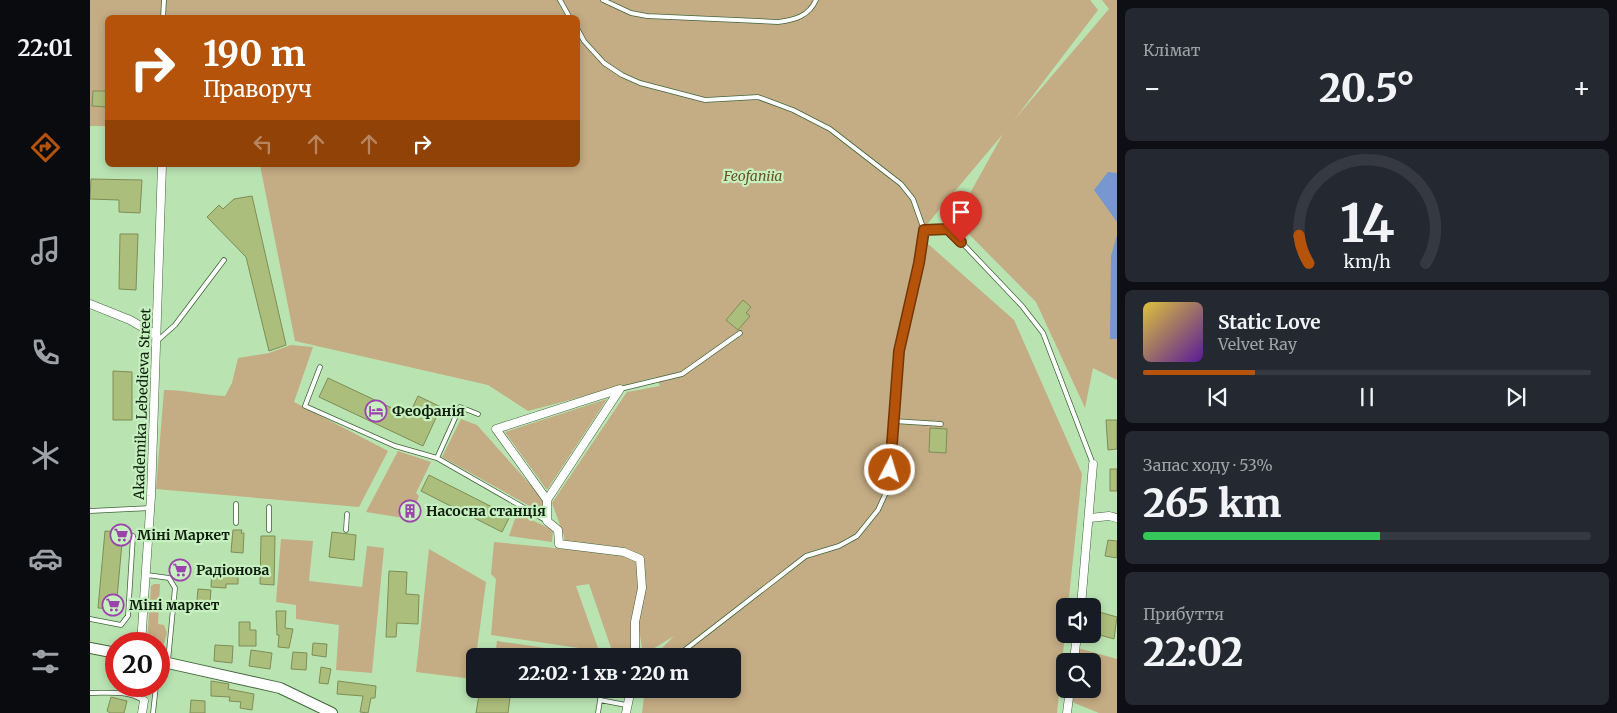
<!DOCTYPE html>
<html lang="uk">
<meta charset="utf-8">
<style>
body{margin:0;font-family:Merriweather,serif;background:#242831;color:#f1f3f6;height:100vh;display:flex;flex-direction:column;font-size:19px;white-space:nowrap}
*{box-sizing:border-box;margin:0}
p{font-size:16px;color:#9ea1a6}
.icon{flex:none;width:28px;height:28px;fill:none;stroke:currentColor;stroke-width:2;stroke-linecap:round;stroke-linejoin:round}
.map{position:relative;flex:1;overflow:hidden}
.panel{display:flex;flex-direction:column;gap:8px;padding:8px;background:#0d0f14;width:500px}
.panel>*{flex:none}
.guide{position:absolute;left:15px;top:15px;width:475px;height:152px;border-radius:8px;box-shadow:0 2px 8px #0003;background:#b45309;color:#fff;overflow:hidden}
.fabs{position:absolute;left:966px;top:598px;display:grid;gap:10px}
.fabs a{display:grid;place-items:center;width:45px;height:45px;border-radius:8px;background:#171b24;box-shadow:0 2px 8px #0003;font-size:25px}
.speed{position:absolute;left:15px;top:632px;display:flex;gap:10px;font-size:25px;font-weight:700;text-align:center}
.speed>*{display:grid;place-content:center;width:65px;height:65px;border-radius:50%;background:#171b24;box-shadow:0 2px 8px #0003;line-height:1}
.speed .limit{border:8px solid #d22;background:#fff;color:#111}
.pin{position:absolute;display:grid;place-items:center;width:42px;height:42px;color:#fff;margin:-51px -21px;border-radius:50% 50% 50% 0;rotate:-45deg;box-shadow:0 0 5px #0007}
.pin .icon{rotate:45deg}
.me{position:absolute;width:55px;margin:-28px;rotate:5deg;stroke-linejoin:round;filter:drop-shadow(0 0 4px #0008)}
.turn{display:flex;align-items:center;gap:18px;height:105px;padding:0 15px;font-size:22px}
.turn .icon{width:65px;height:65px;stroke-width:2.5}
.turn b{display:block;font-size:35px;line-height:42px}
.lanes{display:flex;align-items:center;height:48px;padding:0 15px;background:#0003;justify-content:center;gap:25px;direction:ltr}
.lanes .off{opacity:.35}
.big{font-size:38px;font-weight:800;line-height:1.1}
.panel .tile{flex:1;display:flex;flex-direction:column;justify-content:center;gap:8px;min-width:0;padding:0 18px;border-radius:8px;background:#242831}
.panel .dial{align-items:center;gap:0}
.dial svg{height:130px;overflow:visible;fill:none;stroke:#363941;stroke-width:7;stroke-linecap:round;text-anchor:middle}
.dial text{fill:#f1f3f6;stroke:none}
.song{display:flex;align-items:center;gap:15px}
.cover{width:60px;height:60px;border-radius:8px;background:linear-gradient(135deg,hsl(50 70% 55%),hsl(270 70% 35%))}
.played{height:5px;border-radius:2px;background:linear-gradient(90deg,#b45309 25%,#363941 25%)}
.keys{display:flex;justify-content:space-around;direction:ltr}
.heat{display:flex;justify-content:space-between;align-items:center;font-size:28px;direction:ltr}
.charge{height:8px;border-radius:4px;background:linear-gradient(90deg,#34c759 53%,#363941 0)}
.trip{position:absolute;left:376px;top:648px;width:275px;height:50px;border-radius:8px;background:#171b24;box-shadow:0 2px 8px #0003;font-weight:800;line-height:50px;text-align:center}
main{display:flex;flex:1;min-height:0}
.dock{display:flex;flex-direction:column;width:90px;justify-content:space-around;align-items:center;background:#090b0e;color:#9ea1a6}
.dock .icon{width:35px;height:35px}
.dock .on{color:#b45309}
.dock b{font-size:22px;color:#f1f3f6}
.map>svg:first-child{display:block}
.green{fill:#c4ac84}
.water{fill:#7697cf}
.building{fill:#acbe7b;stroke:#7e8d56}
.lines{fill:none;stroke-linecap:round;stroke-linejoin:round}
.service-casing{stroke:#40653a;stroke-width:5.5}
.minor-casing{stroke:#40653a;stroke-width:9}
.tertiary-casing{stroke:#40653a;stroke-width:12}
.service{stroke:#fff;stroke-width:4}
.minor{stroke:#fff;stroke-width:8}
.tertiary{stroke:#fff;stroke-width:10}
.route-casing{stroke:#753606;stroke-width:12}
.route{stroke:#b45309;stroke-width:9}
.labels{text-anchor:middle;stroke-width:4.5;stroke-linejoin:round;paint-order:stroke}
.park-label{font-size:14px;font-style:italic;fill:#6c5223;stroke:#c6f0bf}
.street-label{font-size:14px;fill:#101f0d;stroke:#c6f0bf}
.poi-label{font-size:14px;font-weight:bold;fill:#101f0d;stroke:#c6f0bf;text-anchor:start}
</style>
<main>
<nav class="dock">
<b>22:01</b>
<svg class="icon on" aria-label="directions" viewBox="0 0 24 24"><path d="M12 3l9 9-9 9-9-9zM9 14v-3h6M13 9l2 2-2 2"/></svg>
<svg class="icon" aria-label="music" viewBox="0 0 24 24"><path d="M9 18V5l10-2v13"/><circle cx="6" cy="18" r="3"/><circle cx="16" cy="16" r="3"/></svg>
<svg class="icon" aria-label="phone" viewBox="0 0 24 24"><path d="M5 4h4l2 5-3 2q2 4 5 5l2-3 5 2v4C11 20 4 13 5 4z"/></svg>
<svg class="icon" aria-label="climate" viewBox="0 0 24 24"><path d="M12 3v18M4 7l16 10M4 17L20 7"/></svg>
<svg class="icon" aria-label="car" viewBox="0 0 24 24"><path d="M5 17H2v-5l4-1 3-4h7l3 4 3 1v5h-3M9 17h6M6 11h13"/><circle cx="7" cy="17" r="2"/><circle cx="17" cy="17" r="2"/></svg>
<svg class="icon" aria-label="filters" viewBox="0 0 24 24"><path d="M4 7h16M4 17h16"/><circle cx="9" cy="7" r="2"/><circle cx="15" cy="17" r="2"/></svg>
</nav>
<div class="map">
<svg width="1027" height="713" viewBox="0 0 1027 713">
<rect width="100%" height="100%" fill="#bae3b2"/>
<path class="green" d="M0,0h1000l8,10 -84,110 95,-111 -7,-9h15v380l-24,-12 -8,40 -49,-106 -81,-82 48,-86 -85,101 96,85 68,154 -14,132h-3v28l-8,79h-415l3,-24h87v-33h-78l20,-20 -31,19 -6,-40 -5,34 -21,-1 -22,-64 -13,2 23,65 -108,-16 5,-56 -5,-5 3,-32 71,7 -1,-13 -12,-33 75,-111 33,-6 -4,-9 -128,34 -40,-26 -193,-44 -35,-176h318v-147h-470l-1,108h-17z
M201,345l22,2 -19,55 94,49 -29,56 -203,-18 8,-99c21,0 41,5 61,6l7,-13 6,-25 31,-5z
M517,399l-60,91 -42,-58z
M371,419l16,6 66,74 1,15 -102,-57z
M308,451l33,11 -15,31 3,3 -9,23 -44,-7z
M427,513l36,17 -1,12 -43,-6z
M191,539l32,2 -4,40 53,6 5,-41 17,2 -12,125 -36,-3 3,-45 -43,-6v-14l-20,-3z
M339,549l57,33 -13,97 -57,-7z
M64,584h6l-2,40 6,1 3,8 -4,14 -4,2v-5h-10l-2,-2 4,-56z
M407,641l55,8 -2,7h-55z
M988,648l39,11v54h-18l-27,-11 2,-13h18v-28h-15z"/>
<path class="water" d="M1018,172l9,1v49l-23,-32z
M1027,235v104h-7l1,-83z"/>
<path class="building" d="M3,91h15v16l-16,-1z
M1,179l51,1 -2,33 -21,-1v-12l-29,-1z
M162,196l34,149 -17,6 -23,-94 -39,-40 12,-12 4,4 11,-10z
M30,234h18l-2,56 -17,-1z
M653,300l8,7 -5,6 4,3 -12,14 -12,-10z
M23,371l19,1v48h-19z
M238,378l66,31 1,-3 15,7 8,-17 23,11 -18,39 -104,-49z
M1016,420h11v29l-9,1z
M840,428l17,1 -1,24 -17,-1z
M1020,469h7v22h-7z
M339,475l81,41 -8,16 -81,-41z
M143,530h9l-1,3h3l-1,20 -12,-1z
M15,531l18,1 -7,77 -18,-1z
M242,532l24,3 -2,25 -25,-3z
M171,536h14l-1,49 -14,-1z
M1018,540l9,1v17l-12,-2z
M122,568l26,2v14h-12v4l-15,-1z
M299,571l18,1 -1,22 13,1 -1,29 -21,-1 -1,14h-10z
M108,589l13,1 -1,12 -13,-2z
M186,611h10l-1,17 8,1 -4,19 -11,-1 1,-12h-2z
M1009,612l18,5 -3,22 -21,-6z
M149,622h11v8h6v16h-17z
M223,643l14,1 -1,13 -14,-2z
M125,645l18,1 -1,17 -18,-2z
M161,650l21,3 -2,16 -21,-3z
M203,652l14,1 -1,17 -15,-1z
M231,667l10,2 -3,15 -9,-1z
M121,681l18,3 -1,5 26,5 -2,16 -12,-2 1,-6 -12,-1 1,-4 -19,-1z
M248,681l38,5 -1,12h-4l-3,15 -8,-1 3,-16 -26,-2z
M390,689h13v5l17,3 -2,16h-32z
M21,697l16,4 -3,12h-14l-3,-2z
M101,700l14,1v12h-15z"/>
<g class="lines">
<g class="service-casing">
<path id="service" d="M470,0l10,18
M513,0l28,13 16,3 131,6c17,-2 31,-6 38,-22
M73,18l1,-18
M488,30l6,11 20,22 18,12 18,8 65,17 53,-3 35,13 37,19 71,55 12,15 11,31 -5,33 -20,88 -10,135 -11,24 -21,26 -18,10 -33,10 -129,100
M834,230l25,-1 73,77 21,27 50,131
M66,342l19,-17 49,-65
M230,367l-15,39 90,40 42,12 23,-51 18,7
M530,389l62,-15 58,-41
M804,421l47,3
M347,458l110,63
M146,504v19
M0,511l61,-3
M179,530v-23
M256,530l1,-16
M57,575l22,3 6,10 -7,73
M0,619l31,6 7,-9 5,-80
M69,673l2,-11
M0,693c18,0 38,-3 54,8
M511,694l-1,6 26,5
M63,713l3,-27
M508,713l2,-13"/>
</g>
<g class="minor-casing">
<path id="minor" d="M0,304l40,16 26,15
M457,500l-51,-71 124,-40 -73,111v21l11,9 1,14 65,8 16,7 2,29 -7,34v34
M1000,518l19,-2 8,2
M991,606l12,-142
M51,644l10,-148 11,-331
M984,661l3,-27
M52,713l2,-12
M536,713l5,-24
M977,713l3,-24"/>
</g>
<g class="tertiary-casing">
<path id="tertiary" d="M0,648l26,5
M69,661l121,27 52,25"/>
</g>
<use href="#service" class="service"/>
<use href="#minor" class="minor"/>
<use href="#tertiary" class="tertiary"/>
</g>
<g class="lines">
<g class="route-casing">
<path id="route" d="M800,470l9,-119 20,-88 5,-33 24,-1 13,13"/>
</g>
<use href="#route" class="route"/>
</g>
<defs>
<g id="hotel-ring" transform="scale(1.125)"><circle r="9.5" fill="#c6f0bf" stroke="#9c42ad" stroke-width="1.5"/><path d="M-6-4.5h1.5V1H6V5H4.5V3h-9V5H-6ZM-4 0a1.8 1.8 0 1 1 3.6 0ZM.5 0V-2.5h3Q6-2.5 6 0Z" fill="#9c42ad"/></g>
<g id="building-ring" transform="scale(1.125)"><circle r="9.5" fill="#c6f0bf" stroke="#9c42ad" stroke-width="1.5"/><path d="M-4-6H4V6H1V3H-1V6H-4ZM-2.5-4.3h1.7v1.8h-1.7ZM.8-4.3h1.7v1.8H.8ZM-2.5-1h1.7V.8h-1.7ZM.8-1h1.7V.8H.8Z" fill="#9c42ad"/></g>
<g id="supermarket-ring" transform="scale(1.125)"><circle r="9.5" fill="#c6f0bf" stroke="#9c42ad" stroke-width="1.5"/><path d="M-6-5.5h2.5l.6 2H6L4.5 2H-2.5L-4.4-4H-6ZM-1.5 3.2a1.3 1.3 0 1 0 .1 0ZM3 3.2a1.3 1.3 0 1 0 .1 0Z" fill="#9c42ad"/></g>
</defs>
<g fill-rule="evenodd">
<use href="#hotel-ring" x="286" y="411"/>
<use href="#building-ring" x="320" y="511"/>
<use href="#supermarket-ring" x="31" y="535"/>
<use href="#supermarket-ring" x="90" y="570"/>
<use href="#supermarket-ring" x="23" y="605"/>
</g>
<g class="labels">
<g class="park-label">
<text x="663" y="181">Feofaniia</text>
</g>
<g class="street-label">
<text transform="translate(52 404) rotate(-88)" y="5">Akademika Lebedieva Street</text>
</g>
<g class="poi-label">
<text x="302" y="416">Феофанія</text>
<text x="336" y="516">Насосна станція</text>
<text x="47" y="540">Міні Маркет</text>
<text x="106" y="575">Радіонова</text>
<text x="39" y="610">Міні маркет</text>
</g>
</g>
</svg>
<div class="fabs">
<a><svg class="icon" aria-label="sound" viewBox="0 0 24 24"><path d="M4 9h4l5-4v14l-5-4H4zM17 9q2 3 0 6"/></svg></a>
<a><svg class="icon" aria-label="search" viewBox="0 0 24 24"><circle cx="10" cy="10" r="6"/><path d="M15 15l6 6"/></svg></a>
</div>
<div class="speed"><div class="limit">20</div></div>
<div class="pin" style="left:871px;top:242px;background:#d93025"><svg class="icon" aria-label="arrive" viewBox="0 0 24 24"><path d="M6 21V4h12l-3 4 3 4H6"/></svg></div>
<svg class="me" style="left:800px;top:470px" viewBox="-20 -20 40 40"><circle r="17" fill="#b45309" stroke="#fff" stroke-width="3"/><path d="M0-11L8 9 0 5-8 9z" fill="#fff"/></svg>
<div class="trip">22:02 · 1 хв · 220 m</div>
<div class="guide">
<div class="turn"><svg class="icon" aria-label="right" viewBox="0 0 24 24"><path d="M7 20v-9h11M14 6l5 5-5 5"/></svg><div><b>190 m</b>Праворуч</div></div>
<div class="lanes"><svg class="icon off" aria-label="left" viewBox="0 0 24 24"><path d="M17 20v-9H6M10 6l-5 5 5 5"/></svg><svg class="icon off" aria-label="ahead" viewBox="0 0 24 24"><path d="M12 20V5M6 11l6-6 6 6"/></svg><svg class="icon off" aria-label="ahead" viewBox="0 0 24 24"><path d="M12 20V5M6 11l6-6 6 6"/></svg><svg class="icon" aria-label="right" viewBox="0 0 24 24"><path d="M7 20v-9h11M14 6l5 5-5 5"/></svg></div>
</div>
</div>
<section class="panel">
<div class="tile"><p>Клімат</p>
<div class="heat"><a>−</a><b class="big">20.5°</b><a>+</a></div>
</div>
<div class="tile dial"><svg viewBox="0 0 100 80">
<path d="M14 69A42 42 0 1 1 86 69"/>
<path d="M14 69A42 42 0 0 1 8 52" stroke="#b45309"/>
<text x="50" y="56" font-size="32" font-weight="700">14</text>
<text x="50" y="72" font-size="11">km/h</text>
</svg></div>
<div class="tile">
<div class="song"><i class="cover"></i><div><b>Static Love</b><p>Velvet Ray</p></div></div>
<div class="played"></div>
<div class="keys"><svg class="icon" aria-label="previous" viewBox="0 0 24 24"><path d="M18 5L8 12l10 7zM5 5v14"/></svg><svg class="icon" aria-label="pause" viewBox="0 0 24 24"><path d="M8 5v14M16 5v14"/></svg><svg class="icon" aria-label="next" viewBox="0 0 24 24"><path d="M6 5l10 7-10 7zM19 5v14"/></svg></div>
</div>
<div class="tile"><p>Запас ходу · 53%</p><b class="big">265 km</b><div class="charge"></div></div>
<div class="tile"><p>Прибуття</p><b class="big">22:02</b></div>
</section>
</main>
